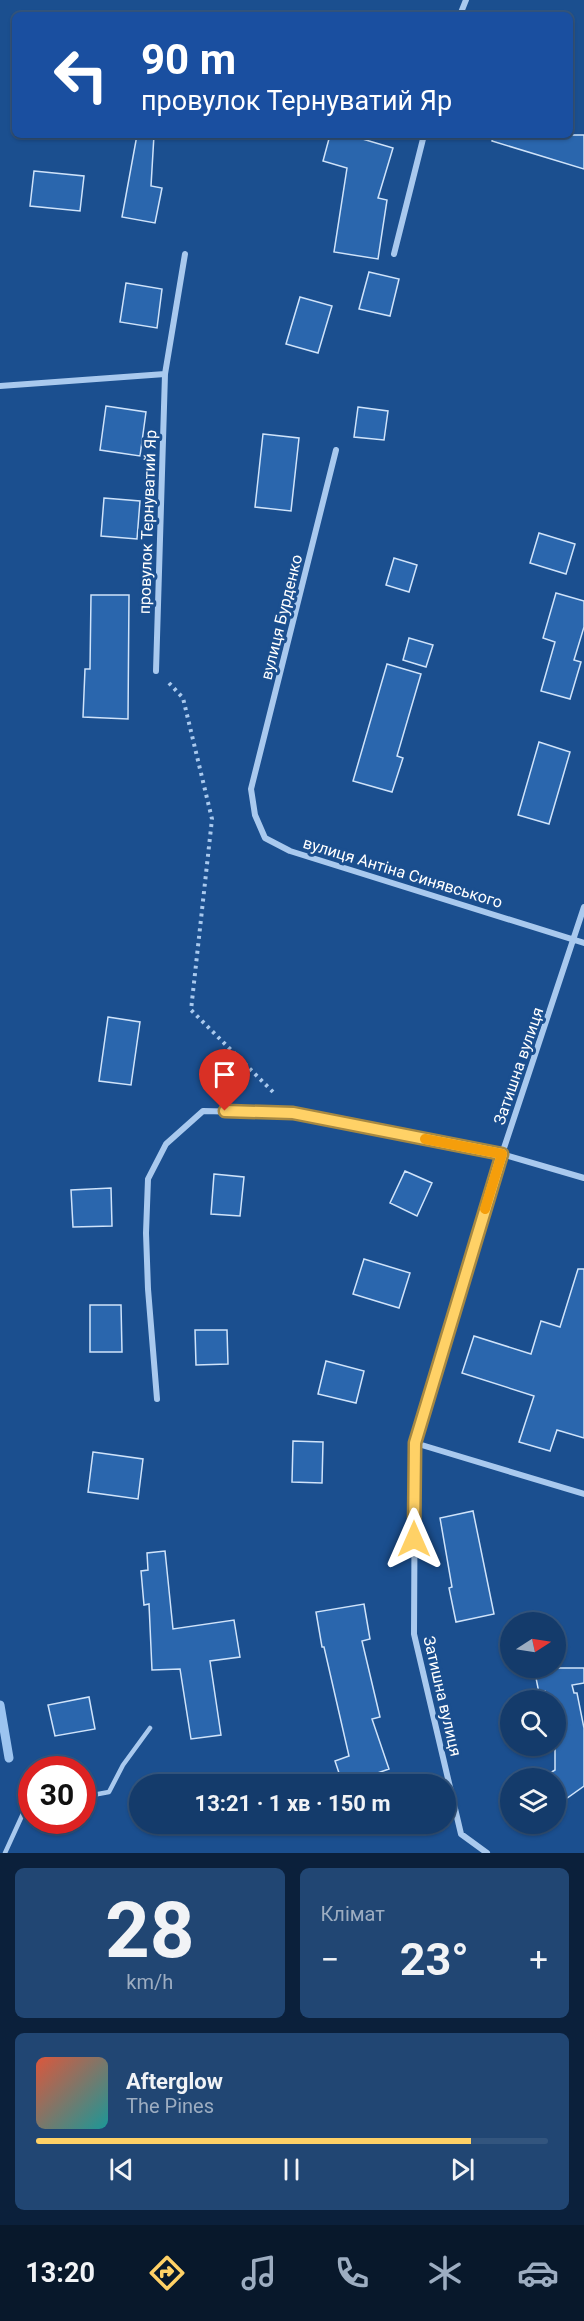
<!DOCTYPE html>
<html lang="uk">
<meta charset="utf-8">
<style>
body{margin:0;font-family:Roboto,sans-serif;background:#214673;color:#f1f3f6;height:100vh;display:flex;flex-direction:column;font-size:22px;white-space:nowrap}
*{box-sizing:border-box;margin:0}
p{font-size:20px;color:#9dadc1}
.icon{flex:none;width:33px;height:33px;fill:none;stroke:currentColor;stroke-width:2;stroke-linecap:round;stroke-linejoin:round}
.map{position:relative;height:1853px;overflow:hidden}
.drawer{display:flex;flex-direction:column;gap:15px;padding:15px;background:#0b203b;flex:1}
.drawer>*{flex:none}
.top-card{position:absolute;left:12px;top:12px;width:561px;height:126px;border-radius:9px;box-shadow:0 2px 4px #0004,0 0 0 2px #33557e;background:#1a4fa0;color:#fff;overflow:hidden}
.needle{width:39px;rotate:78deg}
.controls{position:absolute;left:500px;top:1612px;display:grid;gap:12px}
.controls a{display:grid;place-items:center;width:66px;height:66px;border-radius:50%;background:#143b6b;box-shadow:0 2px 4px #0004,0 0 0 2px #33557e;font-size:30px}
.speed{position:absolute;left:18px;top:1756px;display:flex;gap:12px;font-size:30px;font-weight:700;text-align:center}
.speed>*{display:grid;place-content:center;width:78px;height:78px;border-radius:50%;background:#143b6b;box-shadow:0 2px 4px #0004,0 0 0 2px #33557e;line-height:1}
.speed .limit{border:9px solid #d22;background:#fff;color:#111}
.pin{position:absolute;display:grid;place-items:center;width:51px;height:51px;color:#fff;margin:-62px -26px;border-radius:50% 50% 50% 0;rotate:-45deg;box-shadow:0 0 6px #0007}
.pin .icon{rotate:45deg}
.me{position:absolute;width:66px;margin:-33px;rotate:0deg;stroke-linejoin:round;filter:drop-shadow(0 0 4px #0008)}
.turn{display:flex;align-items:center;gap:21px;height:126px;padding:0 30px;font-size:27px}
.turn .icon{width:78px;height:78px;stroke-width:2.5}
.turn b{display:block;font-size:42px;line-height:51px}
.big{font-size:45px;font-weight:700;line-height:1.1}
.drawer .card{flex:1;display:flex;flex-direction:column;justify-content:center;gap:9px;min-width:0;padding:0 21px;border-radius:9px;background:#214673}
.drawer .dial{align-items:center;gap:0}
.dial b{font-size:78px;line-height:1}
.song{display:flex;align-items:center;gap:18px}
.cover{width:72px;height:72px;border-radius:9px;background:linear-gradient(135deg,hsl(10 70% 55%),hsl(180 70% 35%))}
.played{height:6px;border-radius:3px;background:linear-gradient(90deg,#ffd166 85%,#33557e 85%)}
.keys{display:flex;justify-content:space-around;direction:ltr}
.heat{display:flex;justify-content:space-between;align-items:center;font-size:33px;direction:ltr}
.drawer .tiles{flex:1;display:grid;gap:15px;grid-template-columns:1fr 1fr}
.card:last-child{grid-column:span 2}
.trip{position:absolute;left:129px;top:1774px;width:327px;height:60px;border-radius:30px;background:#143b6b;box-shadow:0 2px 4px #0004,0 0 0 2px #33557e;font-weight:700;line-height:60px;text-align:center}
.tab-bar{display:flex;height:96px;justify-content:space-around;align-items:center;background:#08182b;color:#9dadc1}
.tab-bar .icon{width:42px;height:42px}
.tab-bar .on{color:#ffd166}
.tab-bar b{font-size:27px;color:#f1f3f6}
.map>svg:first-child{display:block}
.lines{fill:none;stroke-linecap:round;stroke-linejoin:round}
.stream{stroke:#9cc4f0;stroke-width:9}
.building{fill:#2a66ad;stroke:#cfe3fa;stroke-width:1.5}
.path{stroke:#a9c9ee;stroke-width:4;stroke-dasharray:3 4.5;stroke-linecap:butt}
.service{stroke:#a9c9ee;stroke-width:4.5}
.minor{stroke:#a9c9ee;stroke-width:6}
.route-casing{stroke:#a68842;stroke-width:15}
.route{stroke:#ffd166;stroke-width:10}
.slow{stroke:#f59e0b;stroke-width:10}
.labels{text-anchor:middle;stroke-width:6;stroke-linejoin:round;paint-order:stroke}
.street-label{font-size:16px;fill:#fff;stroke:#1b4f8f}
</style>
<div class="map">
<svg width="584" height="1853" viewBox="0 0 584 1853">
<rect width="100%" height="100%" fill="#1b4f8f"/>
<g class="lines">
<path class="stream" d="M0,1705l9,53"/>
</g>
<path class="building" d="M137,135h17l-3,51 11,2 -7,35 -33,-6z
M330,135h19l44,13 -15,50 9,2 -9,59 -44,-7 13,-84 -24,-7z
M493,135h91v34l-92,-28z
M34,171l50,5 -4,35 -50,-5z
M369,272l30,7 -9,37 -31,-7z
M126,283l36,6 -5,39 -37,-6z
M300,297l32,9 -14,47 -32,-9z
M106,406l40,6 -6,44 -40,-6z
M358,407l30,4 -4,29 -30,-3z
M263,434l36,4 -8,73 -36,-4z
M104,498l36,3 -3,38 -36,-3z
M539,533l36,11 -9,30 -36,-11z
M394,558l23,7 -8,27 -23,-7z
M556,593l28,8v26l-10,33 7,2 -11,37 -29,-8 14,-49 -12,-4z
M91,595h38l-1,124 -45,-2 2,-48h5z
M409,638l24,7 -7,22 -23,-7z
M387,664l34,10 -24,82 6,2 -11,34 -39,-11z
M539,742l31,10 -21,72 -31,-9z
M108,1017l32,5 -9,63 -32,-4z
M405,1171l27,12 -15,33 -27,-13z
M214,1174l30,3 -4,39 -29,-2z
M111,1188l1,38 -39,1 -2,-37z
M364,1259l46,14 -11,35 -46,-14z
M578,1269h6v169l-27,-8 -7,21 -31,-9 15,-46 -72,-23 12,-37 57,18 10,-33 19,6z
M90,1305h31l1,47h-32z
M195,1330h32l1,34 -32,1z
M326,1361l38,10 -8,32 -38,-9z
M293,1441l30,1 -1,41 -30,-1z
M93,1452l50,7 -5,40 -50,-7z
M473,1511l21,103 -38,8 -7,-34 3,-1 -12,-69z
M165,1551l8,78 61,-9 6,37 -30,4 11,74 -30,4 -11,-70 -28,1 -3,-66 -5,1 -3,-34 7,-1 -1,-17z
M364,1604l6,35 -8,2 18,76 -8,2 17,50 -46,16 -8,-24 14,-5 -25,-109h-2l-6,-35z
M534,1668h50v15l-12,2 2,8h3l7,35v58l-21,15 -8,-11v-11h-8l-2,-3 10,-6v-69h-8l-2,-10 -6,2z
M89,1697l6,32 -40,7 -7,-31z"/>
<g class="lines">
<path class="path" d="M169,683l14,15 29,121 -21,191 85,85"/>
<path class="service" d="M82,1797l27,-5 14,-27 27,-37
M5,1853l21,-46 6,-1"/>
<path class="minor" d="M460,15l6,-15
M394,254l30,-119
M0,386l165,-12
M336,450l-85,339 4,26 10,23 25,13 294,92
M156,671l9,-297 20,-120
M157,1399l-9,-110 -2,-56 2,-54 18,-35 37,-33 90,2 209,41 82,24
M415,1443l169,51
M487,1853l-26,-19 -47,-200 1,-191 87,-289 82,-247"/>
</g>
<g class="lines">
<g class="route-casing">
<path id="route" d="M225,1111l68,2 209,41 -87,289 -1,96"/>
</g>
<use href="#route" class="route"/>
<path class="slow" d="M425,1139l77,15 -17,55"/>
</g>
<g class="labels">
<g class="street-label">
<text transform="translate(147 522) rotate(-88)" y="6">провулок Тернуватий Яр</text>
<text transform="translate(281 617) rotate(-76)" y="6">вулиця Бурденко</text>
<text transform="translate(403 872) rotate(17)" y="6">вулиця Антіна Синявського</text>
<text transform="translate(518 1066) rotate(-71)" y="6">Затишна вулиця</text>
<text transform="translate(443 1696) rotate(77)" y="6">Затишна вулиця</text>
</g>
</g>
</svg>
<div class="controls">
<a><svg class="needle" viewBox="-14 -14 28 28"><path d="M0-13l5 13h-10z" fill="#e53935"/><path d="M0 13l5-13h-10z" fill="#9dadc1"/></svg></a>
<a><svg class="icon" aria-label="search" viewBox="0 0 24 24"><circle cx="10" cy="10" r="6"/><path d="M15 15l6 6"/></svg></a>
<a><svg class="icon" aria-label="layers" viewBox="0 0 24 24"><path d="M12 4l9 5-9 5-9-5zM3 14l9 5 9-5"/></svg></a>
</div>
<div class="speed"><div class="limit">30</div></div>
<div class="pin" style="left:225px;top:1111px;background:#d93025"><svg class="icon" aria-label="arrive" viewBox="0 0 24 24"><path d="M6 21V4h12l-3 4 3 4H6"/></svg></div>
<svg class="me" style="left:414px;top:1539px" viewBox="-20 -20 40 40"><path d="M0-17L14 15 0 8-14 15z" fill="#ffd166" stroke="#fff" stroke-width="4"/></svg>
<div class="trip">13:21 · 1 хв · 150 m</div>
<div class="top-card">
<div class="turn"><svg class="icon" aria-label="left" viewBox="0 0 24 24"><path d="M17 20v-9H6M10 6l-5 5 5 5"/></svg><div><b>90 m</b>провулок Тернуватий Яр</div></div>
</div>
</div>
<section class="drawer">
<div class="tiles">
<div class="card dial"><b>28</b><p>km/h</p></div>
<div class="card"><p>Клімат</p>
<div class="heat"><a>−</a><b class="big">23°</b><a>+</a></div>
</div>
<div class="card">
<div class="song"><i class="cover"></i><div><b>Afterglow</b><p>The Pines</p></div></div>
<div class="played"></div>
<div class="keys"><svg class="icon" aria-label="previous" viewBox="0 0 24 24"><path d="M18 5L8 12l10 7zM5 5v14"/></svg><svg class="icon" aria-label="pause" viewBox="0 0 24 24"><path d="M8 5v14M16 5v14"/></svg><svg class="icon" aria-label="next" viewBox="0 0 24 24"><path d="M6 5l10 7-10 7zM19 5v14"/></svg></div>
</div>
</div>
</section>
<nav class="tab-bar">
<b>13:20</b>
<svg class="icon on" aria-label="directions" viewBox="0 0 24 24"><path d="M12 3l9 9-9 9-9-9zM9 14v-3h6M13 9l2 2-2 2"/></svg>
<svg class="icon" aria-label="music" viewBox="0 0 24 24"><path d="M9 18V5l10-2v13"/><circle cx="6" cy="18" r="3"/><circle cx="16" cy="16" r="3"/></svg>
<svg class="icon" aria-label="phone" viewBox="0 0 24 24"><path d="M5 4h4l2 5-3 2q2 4 5 5l2-3 5 2v4C11 20 4 13 5 4z"/></svg>
<svg class="icon" aria-label="climate" viewBox="0 0 24 24"><path d="M12 3v18M4 7l16 10M4 17L20 7"/></svg>
<svg class="icon" aria-label="car" viewBox="0 0 24 24"><path d="M5 17H2v-5l4-1 3-4h7l3 4 3 1v5h-3M9 17h6M6 11h13"/><circle cx="7" cy="17" r="2"/><circle cx="17" cy="17" r="2"/></svg>
</nav>
